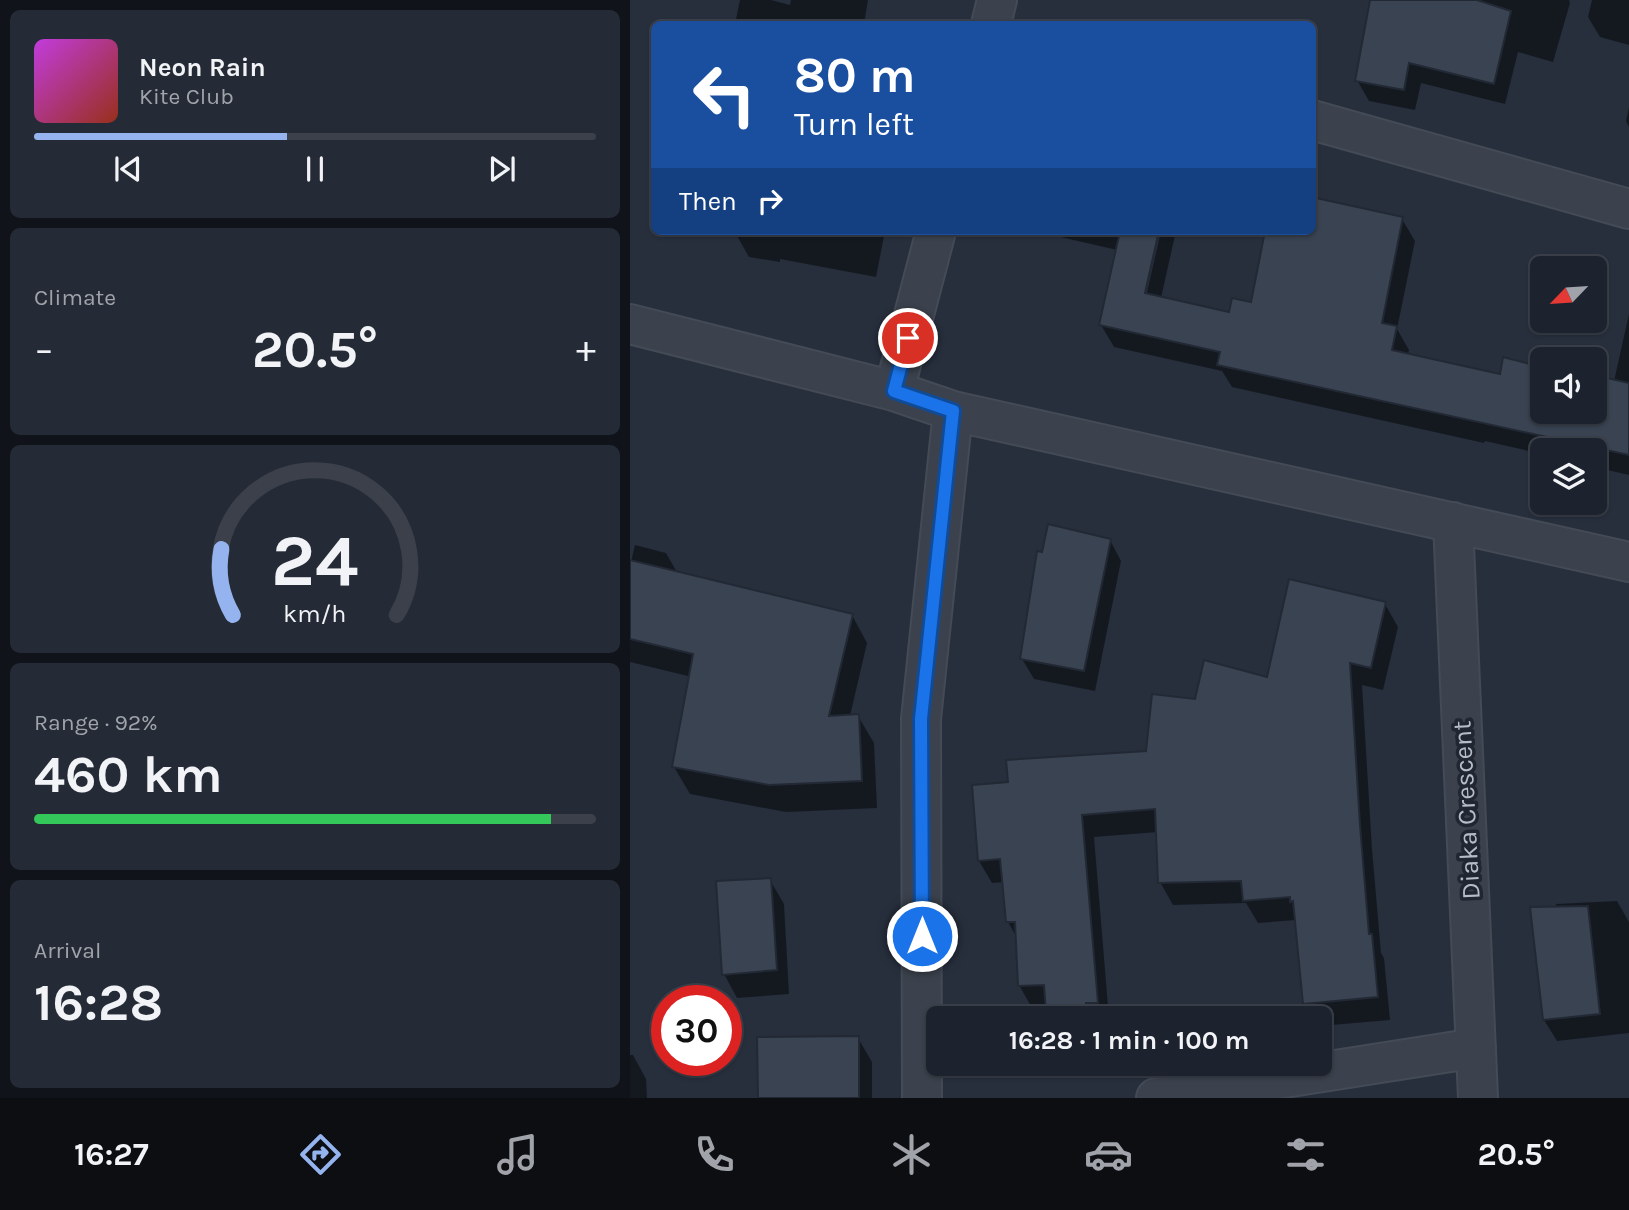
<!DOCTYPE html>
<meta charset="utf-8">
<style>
body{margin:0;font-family:Karla,sans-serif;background:#252b36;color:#f1f3f6;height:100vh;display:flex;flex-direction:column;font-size:26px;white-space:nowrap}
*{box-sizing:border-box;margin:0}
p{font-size:23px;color:#a0a4aa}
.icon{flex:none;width:38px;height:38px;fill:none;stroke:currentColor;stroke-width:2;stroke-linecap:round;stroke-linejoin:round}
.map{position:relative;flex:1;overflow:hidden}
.side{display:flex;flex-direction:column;gap:10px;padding:10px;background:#101319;width:630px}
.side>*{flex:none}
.hud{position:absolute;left:21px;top:21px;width:665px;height:214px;border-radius:10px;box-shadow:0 2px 5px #0004,0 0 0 2px #3b404a;background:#1a4fa0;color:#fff;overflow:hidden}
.needle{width:46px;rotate:245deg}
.tools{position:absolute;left:900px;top:256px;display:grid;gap:14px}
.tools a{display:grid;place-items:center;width:77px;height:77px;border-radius:10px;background:#1d232e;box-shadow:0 2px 5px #0004,0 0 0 2px #3b404a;font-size:35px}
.speed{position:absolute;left:21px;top:985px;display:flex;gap:14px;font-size:35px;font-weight:700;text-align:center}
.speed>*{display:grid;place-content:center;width:91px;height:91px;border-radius:50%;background:#1d232e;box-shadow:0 2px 5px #0004,0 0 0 2px #3b404a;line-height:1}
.speed .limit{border:10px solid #d22;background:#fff;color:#111}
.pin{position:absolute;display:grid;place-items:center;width:60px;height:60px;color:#fff;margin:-30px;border:4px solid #fff;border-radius:50%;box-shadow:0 2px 7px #0007}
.me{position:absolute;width:77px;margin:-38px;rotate:0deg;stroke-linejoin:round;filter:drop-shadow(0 0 5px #0008)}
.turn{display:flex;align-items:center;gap:24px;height:147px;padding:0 28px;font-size:32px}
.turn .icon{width:91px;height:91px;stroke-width:2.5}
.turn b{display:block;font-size:49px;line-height:60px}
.then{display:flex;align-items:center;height:66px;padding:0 28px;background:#0003;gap:14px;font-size:26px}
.big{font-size:52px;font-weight:700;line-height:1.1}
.side .card{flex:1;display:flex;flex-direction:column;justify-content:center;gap:10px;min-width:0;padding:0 24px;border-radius:10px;background:#252b36}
.side .dial{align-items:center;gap:0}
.dial svg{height:182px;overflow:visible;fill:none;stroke:#3b404a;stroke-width:7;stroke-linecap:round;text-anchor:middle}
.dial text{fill:#f1f3f6;stroke:none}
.song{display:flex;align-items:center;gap:21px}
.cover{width:84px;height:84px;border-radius:10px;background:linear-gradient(135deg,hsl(290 70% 55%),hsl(10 70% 35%))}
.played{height:7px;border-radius:4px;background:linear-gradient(90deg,#95b4ef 45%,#3b404a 45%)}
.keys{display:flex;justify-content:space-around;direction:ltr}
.heat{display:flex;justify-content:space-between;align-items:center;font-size:38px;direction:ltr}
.charge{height:10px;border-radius:5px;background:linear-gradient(90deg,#34c759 92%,#3b404a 0)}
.trip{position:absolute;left:296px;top:1006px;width:406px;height:70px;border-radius:10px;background:#1d232e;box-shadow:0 2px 5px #0004,0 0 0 2px #3b404a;font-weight:700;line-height:70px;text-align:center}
.dock{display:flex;height:112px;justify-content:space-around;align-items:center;background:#0c0e12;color:#a0a4aa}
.dock .icon{width:49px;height:49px}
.dock .active{color:#95b4ef}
.dock b{font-size:32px;color:#f1f3f6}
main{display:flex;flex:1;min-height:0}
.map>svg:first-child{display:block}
.shadow{fill:#0007}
.building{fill:#394352;stroke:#222934;stroke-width:2}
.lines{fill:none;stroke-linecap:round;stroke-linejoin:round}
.minor-casing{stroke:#444b56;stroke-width:42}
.minor{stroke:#3b424d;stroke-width:38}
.route-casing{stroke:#114b97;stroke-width:18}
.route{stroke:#1a73e8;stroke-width:12}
.labels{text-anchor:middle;stroke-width:7;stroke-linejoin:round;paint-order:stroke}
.street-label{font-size:26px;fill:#b7bdc8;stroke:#202632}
</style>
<main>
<section class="side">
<div class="card">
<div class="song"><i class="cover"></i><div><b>Neon Rain</b><p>Kite Club</p></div></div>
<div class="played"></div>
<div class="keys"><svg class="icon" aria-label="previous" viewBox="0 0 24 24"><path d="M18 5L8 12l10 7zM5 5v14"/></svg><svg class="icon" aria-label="pause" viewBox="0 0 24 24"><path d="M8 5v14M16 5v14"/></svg><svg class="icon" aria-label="next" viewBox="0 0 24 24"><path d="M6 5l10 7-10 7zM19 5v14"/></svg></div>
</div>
<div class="card"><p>Climate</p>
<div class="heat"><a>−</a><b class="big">20.5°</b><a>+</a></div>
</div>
<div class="card dial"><svg viewBox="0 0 100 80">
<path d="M14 69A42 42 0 1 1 86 69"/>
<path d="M14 69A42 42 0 0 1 9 40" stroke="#95b4ef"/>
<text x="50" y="56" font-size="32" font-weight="700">24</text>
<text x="50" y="72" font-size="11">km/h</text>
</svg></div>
<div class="card"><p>Range · 92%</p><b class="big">460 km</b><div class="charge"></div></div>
<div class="card"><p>Arrival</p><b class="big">16:28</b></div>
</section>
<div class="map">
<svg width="999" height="1098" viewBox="0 0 999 1098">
<rect width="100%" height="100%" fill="#272f3d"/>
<path class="shadow" d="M110,0h31l19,5 1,-5h77l-4,24h-129z
M742,0h197l1,3 -17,59 -35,-10 -13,52 -84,-21 -6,27 -46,-9 -12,-21z
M962,0h37v45l-29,-8 -12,-20z
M999,107v20l-3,-6z
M682,200l90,19 13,22 -18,88 12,21 -1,5 134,56h52l20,-30 15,-67v161l-35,-8v-17h-52v4l-57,-13 -1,2 -252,-56 -10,-16 -108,-24 -13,-22 16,-75 -65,-15 -2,-4h107l-16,70h4l16,-70h15l-15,67 69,16 22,-10 15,-73h45z
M107,231h148l-9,46 -96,-18v3l-31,-5 -12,-21z
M480,540l11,21 -26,130 -61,-12 -12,-20z
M5,545l31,8 12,21 174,41 15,28 -17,73h8l16,27 3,65 -91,4 -96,-18 -16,-27 18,-90 -62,-15v-96z
M755,604l13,23 -15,63 -21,-5 10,164 9,104 3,5 6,62 -70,6v-8h-7l-9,-15 -8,-83 -38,3 -12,-20 -73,2 -13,-23 -2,-50 -64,5 15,181h-58l-4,-11 -15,1 -13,-23 -2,-47 -9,-16 -4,-40 -12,1 -13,-22 30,-77 138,-31 49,-53 72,-21z
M140,880l14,24 5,90 -52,4 -13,-24z
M987,901l12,21v111l-72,8 -13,-21 12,-116z
M228,1038l14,24v36h-112z
M0,1055h3l13,24 1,19h-17z"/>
<path class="building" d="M740,0h107l34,11 -17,73 -85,-21 -5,27 -49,-9z
M686,198l87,19 -21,106 15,3 -5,24 108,24 3,-17 39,10v44h52v-32l3,1 1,-4 31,7v72l-412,-90 3,-13 -121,-27 21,-94h39l-14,62 84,19 3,-14 19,4 14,-71h47z
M418,524l63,15 -27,132 -64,-12 17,-108 5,1z
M0,560l223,54 -24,102 30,-2 3,67 -93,4 -97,-18 21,-113 -63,-15z
M659,579l97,23 -15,66 -21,-5 10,162 9,109h3l6,63 -75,7 -10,-103 -3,1v-5l-47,4 -2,-20 -83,2 -3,-74 -73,6 16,188h-12v9l-40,1 -2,-28 -26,1 -3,-64h-9l-6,-63 -22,2 -6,-76 36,-3 -2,-22 140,-9 6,-57 43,5 9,-39 63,17z
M141,878l6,92 -55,5 -6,-94z
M958,906l12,108 -57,6 -13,-113z
M229,1036v62h-101l-1,-61z"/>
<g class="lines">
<g class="minor-casing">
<path id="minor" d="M361,24l6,-24
M682,120l317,89
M0,324l264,67 59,20 676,151
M264,391l42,-160
M823,522l25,576
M292,1098l-1,-379 32,-308
M526,1098l320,-50"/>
</g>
<use href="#minor" class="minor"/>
</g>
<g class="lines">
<g class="route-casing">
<path id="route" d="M278,338l-14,53 59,20 -32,308 1,217"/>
</g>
<use href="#route" class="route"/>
</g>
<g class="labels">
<g class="street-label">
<text transform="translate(836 810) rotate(-93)" y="9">Diaka Crescent</text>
</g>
</g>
</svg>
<div class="tools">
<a><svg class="needle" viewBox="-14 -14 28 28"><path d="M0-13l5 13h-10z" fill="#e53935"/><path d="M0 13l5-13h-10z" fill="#a0a4aa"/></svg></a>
<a><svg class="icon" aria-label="sound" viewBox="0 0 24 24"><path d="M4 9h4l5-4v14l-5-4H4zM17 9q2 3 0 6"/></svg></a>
<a><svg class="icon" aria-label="layers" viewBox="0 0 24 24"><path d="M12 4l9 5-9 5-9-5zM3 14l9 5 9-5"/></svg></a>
</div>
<div class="speed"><div class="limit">30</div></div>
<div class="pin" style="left:278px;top:338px;background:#d93025"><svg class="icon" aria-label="arrive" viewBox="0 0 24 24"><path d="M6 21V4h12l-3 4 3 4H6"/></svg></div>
<svg class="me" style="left:292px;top:936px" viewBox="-20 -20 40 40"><circle r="17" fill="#1a73e8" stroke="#fff" stroke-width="3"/><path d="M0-11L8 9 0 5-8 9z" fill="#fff"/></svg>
<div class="trip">16:28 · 1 min · 100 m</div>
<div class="hud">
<div class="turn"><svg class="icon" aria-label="left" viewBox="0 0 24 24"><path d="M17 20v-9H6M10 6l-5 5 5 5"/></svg><div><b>80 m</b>Turn left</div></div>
<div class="then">Then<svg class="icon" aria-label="right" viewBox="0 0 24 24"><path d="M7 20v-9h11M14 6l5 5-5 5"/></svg></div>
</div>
</div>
</main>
<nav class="dock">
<b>16:27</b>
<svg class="icon active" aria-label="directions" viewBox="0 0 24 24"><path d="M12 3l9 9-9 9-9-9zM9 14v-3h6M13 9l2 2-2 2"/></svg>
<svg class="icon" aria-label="music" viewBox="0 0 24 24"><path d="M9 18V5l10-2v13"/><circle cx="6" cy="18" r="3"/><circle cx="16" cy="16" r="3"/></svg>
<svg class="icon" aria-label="phone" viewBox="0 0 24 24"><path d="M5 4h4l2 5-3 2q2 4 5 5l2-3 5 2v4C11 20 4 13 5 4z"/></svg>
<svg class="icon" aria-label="climate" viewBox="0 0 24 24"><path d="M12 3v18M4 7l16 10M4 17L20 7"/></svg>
<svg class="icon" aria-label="car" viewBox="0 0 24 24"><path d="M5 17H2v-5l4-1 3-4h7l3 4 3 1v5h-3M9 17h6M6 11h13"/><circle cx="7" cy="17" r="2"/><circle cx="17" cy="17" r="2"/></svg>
<svg class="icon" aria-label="filters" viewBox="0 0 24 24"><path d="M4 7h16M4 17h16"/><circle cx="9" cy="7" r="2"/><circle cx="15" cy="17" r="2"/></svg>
<b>20.5°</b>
</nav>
